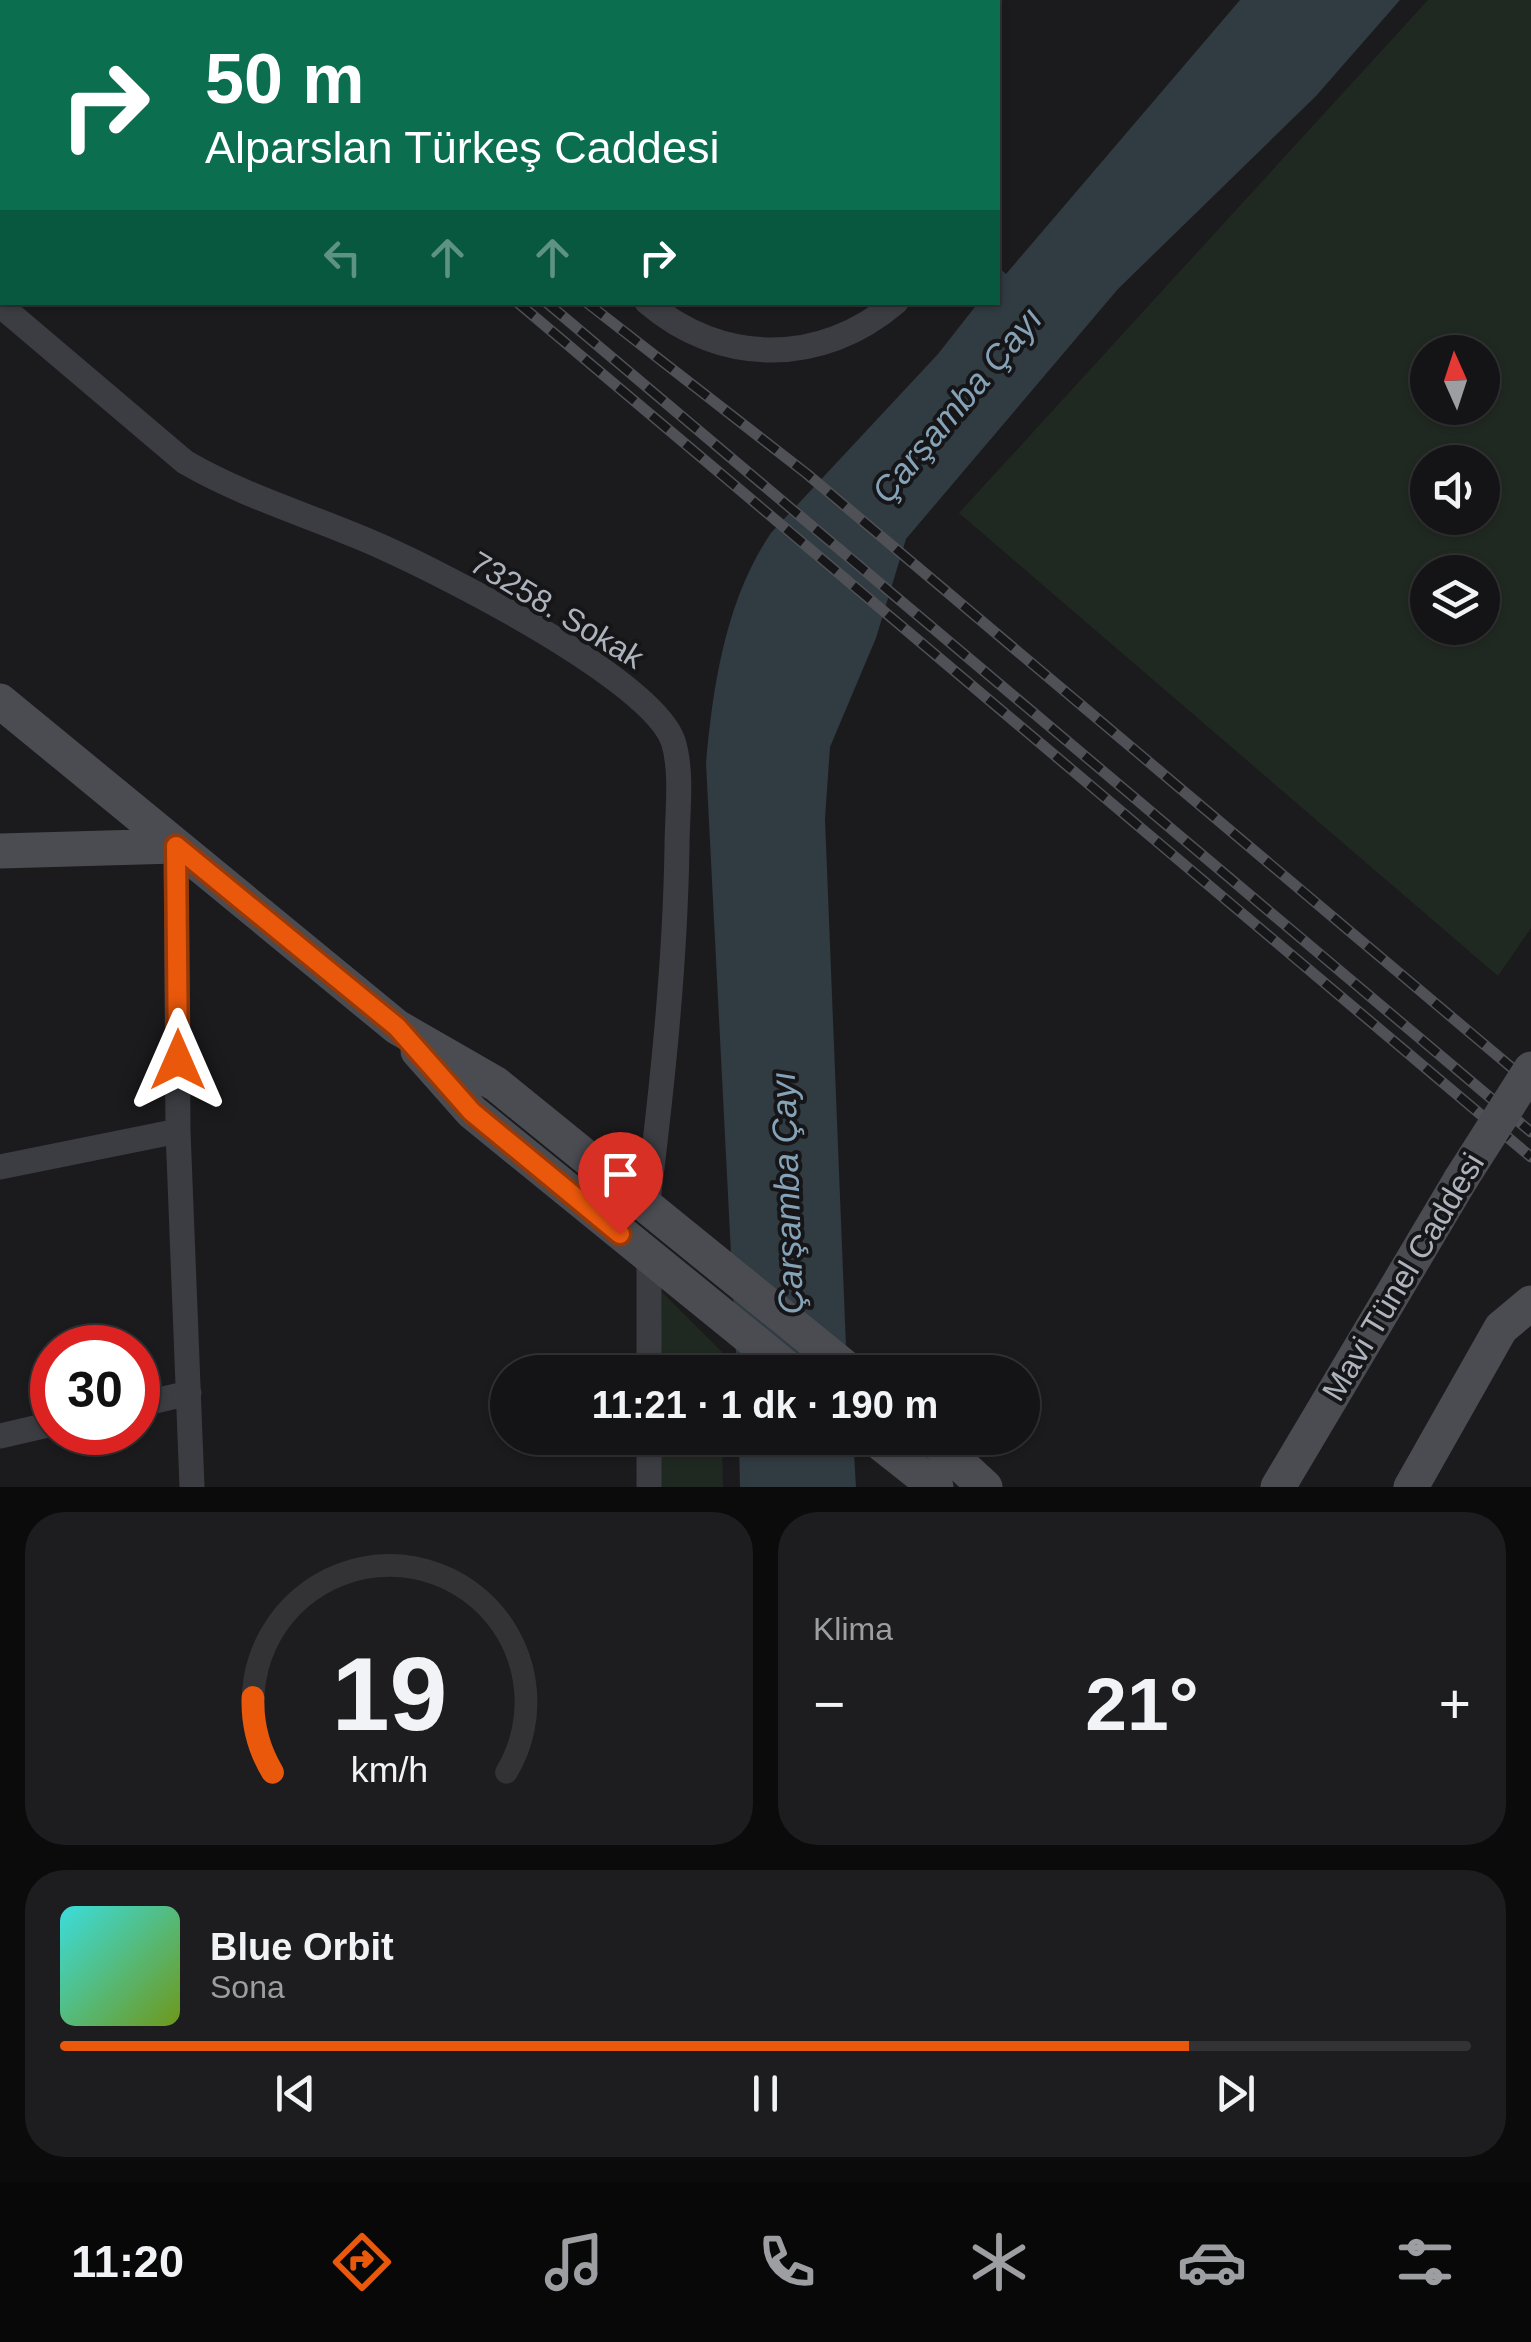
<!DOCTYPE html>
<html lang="tr">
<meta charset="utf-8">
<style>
body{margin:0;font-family:Arial,sans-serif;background:#1d1d1f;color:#f1f3f6;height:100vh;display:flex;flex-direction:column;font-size:38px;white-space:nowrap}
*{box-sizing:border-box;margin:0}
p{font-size:32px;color:#9d9ea1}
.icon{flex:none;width:55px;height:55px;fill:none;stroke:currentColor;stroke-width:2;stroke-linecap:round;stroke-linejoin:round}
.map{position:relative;height:1487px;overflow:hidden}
.sheet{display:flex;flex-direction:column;gap:25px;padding:25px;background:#0b0b0c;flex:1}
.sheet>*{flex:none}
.guide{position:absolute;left:0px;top:0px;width:1000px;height:305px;box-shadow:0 2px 8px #0004,0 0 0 2px #333335;background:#0b6e4f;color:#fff;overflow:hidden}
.needle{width:65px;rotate:357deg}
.fabs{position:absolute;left:1410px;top:335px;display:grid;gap:20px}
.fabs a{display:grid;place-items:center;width:90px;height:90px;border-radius:50%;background:#141416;box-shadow:0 2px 8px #0004,0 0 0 2px #333335;font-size:50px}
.speed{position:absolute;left:30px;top:1325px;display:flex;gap:20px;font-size:50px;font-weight:700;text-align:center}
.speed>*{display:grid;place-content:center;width:130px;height:130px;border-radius:50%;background:#141416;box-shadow:0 2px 8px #0004,0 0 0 2px #333335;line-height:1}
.speed .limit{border:15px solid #d22;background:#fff;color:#111}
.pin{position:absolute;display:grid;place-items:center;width:85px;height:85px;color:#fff;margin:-102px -42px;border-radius:50% 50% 50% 0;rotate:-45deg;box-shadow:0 0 10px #0007}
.pin .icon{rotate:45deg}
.me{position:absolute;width:110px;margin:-55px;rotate:0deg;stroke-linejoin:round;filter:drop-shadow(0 0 8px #0008)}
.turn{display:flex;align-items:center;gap:35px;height:210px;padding:0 40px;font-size:45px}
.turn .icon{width:130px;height:130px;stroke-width:2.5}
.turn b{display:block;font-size:70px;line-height:85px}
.lanes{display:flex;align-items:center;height:95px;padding:0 40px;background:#0003;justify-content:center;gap:50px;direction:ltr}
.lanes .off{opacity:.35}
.big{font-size:75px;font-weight:800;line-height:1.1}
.sheet .widget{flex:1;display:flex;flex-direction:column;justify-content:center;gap:15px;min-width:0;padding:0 35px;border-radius:40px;background:#1d1d1f}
.sheet .dial{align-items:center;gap:0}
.dial svg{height:260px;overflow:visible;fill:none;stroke:#333335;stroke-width:7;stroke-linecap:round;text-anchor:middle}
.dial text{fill:#f1f3f6;stroke:none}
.song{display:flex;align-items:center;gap:30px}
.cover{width:120px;height:120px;border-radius:15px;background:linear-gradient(135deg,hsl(180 70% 55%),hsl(80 70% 35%))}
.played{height:10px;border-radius:5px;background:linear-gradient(90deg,#ea580c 80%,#333335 80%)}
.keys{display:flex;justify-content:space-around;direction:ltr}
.heat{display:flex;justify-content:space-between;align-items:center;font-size:55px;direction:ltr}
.sheet .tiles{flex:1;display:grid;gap:25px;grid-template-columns:1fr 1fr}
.widget:last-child{grid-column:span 2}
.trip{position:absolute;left:490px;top:1355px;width:550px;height:100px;border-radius:50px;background:#141416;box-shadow:0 2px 8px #0004,0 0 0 2px #333335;font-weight:800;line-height:100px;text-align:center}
.dock{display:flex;height:160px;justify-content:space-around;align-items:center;background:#080809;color:#9d9ea1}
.dock .icon{width:70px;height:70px}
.dock .current{color:#ea580c}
.dock b{font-size:45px;color:#f1f3f6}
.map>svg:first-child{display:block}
.green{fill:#202921;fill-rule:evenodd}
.water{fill:#303b42}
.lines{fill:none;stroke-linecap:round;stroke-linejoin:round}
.street{stroke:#3c3d42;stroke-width:25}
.secondary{stroke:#4a4c52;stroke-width:35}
.rail-casing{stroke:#4f5157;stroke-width:11}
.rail{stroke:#161618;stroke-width:8;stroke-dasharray:22;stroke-linecap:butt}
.secondary-bridge{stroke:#4a4c52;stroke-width:35}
.route-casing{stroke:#983908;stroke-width:25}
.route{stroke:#ea580c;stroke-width:18}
.labels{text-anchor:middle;stroke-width:8;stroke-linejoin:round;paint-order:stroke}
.street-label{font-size:32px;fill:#adb3bd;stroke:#161618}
.water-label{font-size:35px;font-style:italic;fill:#85a2b7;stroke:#161618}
</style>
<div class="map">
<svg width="1531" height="1487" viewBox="0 0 1531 1487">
<rect width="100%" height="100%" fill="#1b1b1d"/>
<path class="green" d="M1428,0h103v928l-33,48 -539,-463zM1428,352h54v56h-54zM1428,462h54v56h-54zM1428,572h54v56h-54z
M662,1292l60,60v20h-62z
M658,1438h64l1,49h-66z"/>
<path class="water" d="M1240,0h160l-84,96 -198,193 -212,250 -30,99 -46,109 -5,72 22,553h-110l-31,-609c7,-78 20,-164 65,-230l167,-179 40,-51 20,-1v-35l8,7z
M739,1438h114l3,49h-116z"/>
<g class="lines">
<path class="street" d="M294,0l3,2
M957,0v2
M647,302c74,64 175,64 249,0
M0,305l185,157c62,36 130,55 195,84 63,28 271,133 293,195 10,31 4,73 4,106 -2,121 -15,241 -30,362
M176,846l2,285 14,356
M0,1167l178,-36
M649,1372v-113
M138,1405l51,-12
M0,1436l52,-12
M649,1487v-49"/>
<path class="secondary" d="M0,701l397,326 99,57 355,288
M0,851l176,-5
M418,1051l54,61 320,260
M874,1438l62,49
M932,1438l53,49
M1278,1487l183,-308
M1411,1487l90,-159 30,-25"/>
<g class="rail-casing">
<path id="rail" d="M160,0l3,2
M189,0l3,2
M218,0l3,2
M517,302l1014,855
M546,302l985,830
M586,302l221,172 724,610"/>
</g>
<use href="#rail" class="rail"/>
<path class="secondary-bridge" d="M1461,1179l70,-110"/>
</g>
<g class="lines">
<g class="route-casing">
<path id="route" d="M178,1060l-2,-214 221,181 75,85 148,122"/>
</g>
<use href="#route" class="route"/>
</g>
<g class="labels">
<g class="street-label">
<text transform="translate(557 610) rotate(31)" y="11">73258. Sokak</text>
<text transform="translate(1403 1277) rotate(-59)" y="11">Mavi Tünel Caddesi</text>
</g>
<g class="water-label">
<text transform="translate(957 405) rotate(-50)" y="12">Çarşamba Çayı</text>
<text transform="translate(787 1193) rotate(-92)" y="12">Çarşamba Çayı</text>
</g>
</g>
</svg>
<div class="fabs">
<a><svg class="needle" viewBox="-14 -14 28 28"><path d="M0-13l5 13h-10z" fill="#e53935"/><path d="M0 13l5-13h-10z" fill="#9d9ea1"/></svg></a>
<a><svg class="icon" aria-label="sound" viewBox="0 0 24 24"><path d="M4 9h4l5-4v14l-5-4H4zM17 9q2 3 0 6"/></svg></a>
<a><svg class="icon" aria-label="layers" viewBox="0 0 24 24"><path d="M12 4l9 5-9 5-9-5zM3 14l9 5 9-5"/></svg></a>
</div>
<div class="speed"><div class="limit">30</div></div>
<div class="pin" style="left:620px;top:1234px;background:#d93025"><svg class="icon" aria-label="arrive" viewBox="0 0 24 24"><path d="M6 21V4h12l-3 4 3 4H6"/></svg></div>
<svg class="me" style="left:178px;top:1060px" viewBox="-20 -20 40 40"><path d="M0-17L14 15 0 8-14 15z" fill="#ea580c" stroke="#fff" stroke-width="4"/></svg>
<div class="trip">11:21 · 1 dk · 190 m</div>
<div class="guide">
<div class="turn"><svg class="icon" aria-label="right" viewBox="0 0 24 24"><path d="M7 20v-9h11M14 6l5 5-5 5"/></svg><div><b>50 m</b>Alparslan Türkeş Caddesi</div></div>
<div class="lanes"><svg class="icon off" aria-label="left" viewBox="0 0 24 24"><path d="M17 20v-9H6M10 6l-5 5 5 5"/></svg><svg class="icon off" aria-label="ahead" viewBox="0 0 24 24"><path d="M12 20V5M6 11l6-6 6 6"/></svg><svg class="icon off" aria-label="ahead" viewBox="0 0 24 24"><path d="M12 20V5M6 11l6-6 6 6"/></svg><svg class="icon" aria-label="right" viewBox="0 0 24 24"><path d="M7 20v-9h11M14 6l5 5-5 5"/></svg></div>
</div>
</div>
<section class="sheet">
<div class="tiles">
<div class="widget dial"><svg viewBox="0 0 100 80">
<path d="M14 69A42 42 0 1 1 86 69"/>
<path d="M14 69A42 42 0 0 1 8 46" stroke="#ea580c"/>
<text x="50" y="56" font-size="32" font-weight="700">19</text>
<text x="50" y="72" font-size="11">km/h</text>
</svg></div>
<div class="widget"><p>Klima</p>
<div class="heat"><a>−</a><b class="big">21°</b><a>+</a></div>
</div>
<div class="widget">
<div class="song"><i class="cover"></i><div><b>Blue Orbit</b><p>Sona</p></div></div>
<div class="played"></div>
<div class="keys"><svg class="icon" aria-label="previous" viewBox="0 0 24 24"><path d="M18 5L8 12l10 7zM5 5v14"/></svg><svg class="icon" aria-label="pause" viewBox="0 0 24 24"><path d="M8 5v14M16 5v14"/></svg><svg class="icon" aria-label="next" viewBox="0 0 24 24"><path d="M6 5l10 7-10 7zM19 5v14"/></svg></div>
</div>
</div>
</section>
<nav class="dock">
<b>11:20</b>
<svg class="icon current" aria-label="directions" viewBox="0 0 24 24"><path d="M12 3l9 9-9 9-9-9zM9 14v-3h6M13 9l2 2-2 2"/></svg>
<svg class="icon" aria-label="music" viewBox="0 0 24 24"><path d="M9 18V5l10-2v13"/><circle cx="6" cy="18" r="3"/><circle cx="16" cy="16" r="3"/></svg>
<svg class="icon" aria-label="phone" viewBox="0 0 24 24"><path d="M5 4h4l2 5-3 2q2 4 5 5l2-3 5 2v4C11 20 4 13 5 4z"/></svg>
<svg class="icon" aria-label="climate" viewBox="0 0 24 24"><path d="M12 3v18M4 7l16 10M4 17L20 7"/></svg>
<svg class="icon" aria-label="car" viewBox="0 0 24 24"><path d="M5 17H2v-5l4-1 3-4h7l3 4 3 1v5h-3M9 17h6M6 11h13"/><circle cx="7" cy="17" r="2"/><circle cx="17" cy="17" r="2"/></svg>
<svg class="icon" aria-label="filters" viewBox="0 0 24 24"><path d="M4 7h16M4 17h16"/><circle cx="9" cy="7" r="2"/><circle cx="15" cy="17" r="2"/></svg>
</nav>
